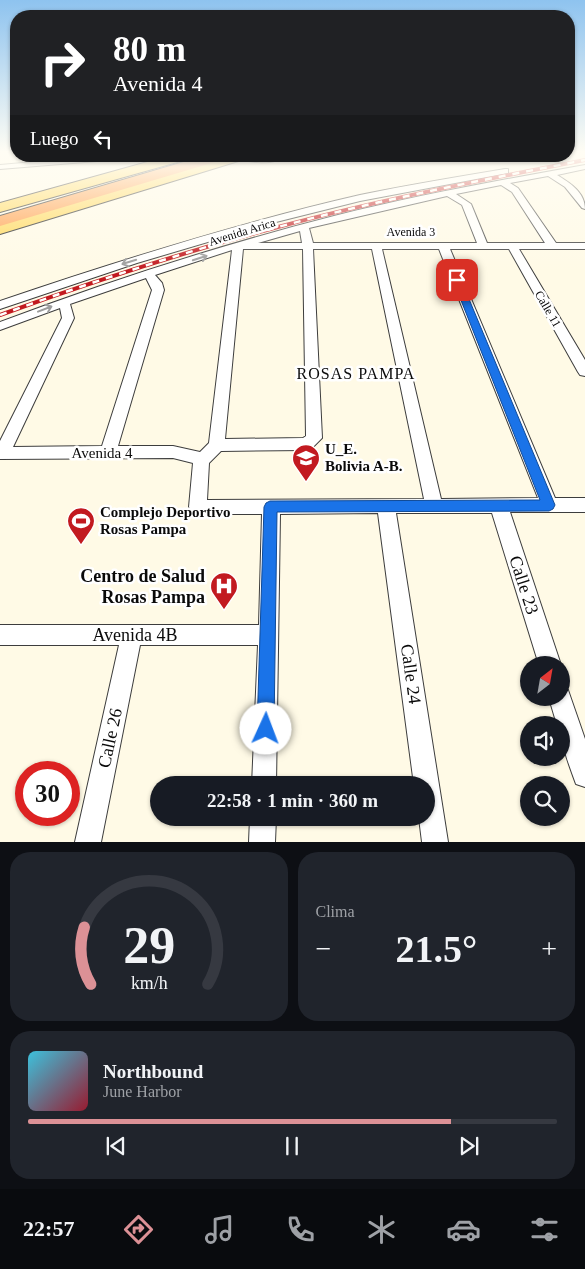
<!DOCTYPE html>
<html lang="es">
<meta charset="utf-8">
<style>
body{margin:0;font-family:Georgia,serif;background:#20242c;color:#f1f3f6;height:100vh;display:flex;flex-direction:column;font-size:19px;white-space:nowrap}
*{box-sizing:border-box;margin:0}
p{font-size:16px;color:#9ea1a6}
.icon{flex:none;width:28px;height:28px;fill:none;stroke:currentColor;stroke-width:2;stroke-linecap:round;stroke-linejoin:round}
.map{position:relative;height:842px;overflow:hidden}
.details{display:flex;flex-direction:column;gap:10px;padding:10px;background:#0d0f14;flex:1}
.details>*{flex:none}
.guide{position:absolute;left:10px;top:10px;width:565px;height:152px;border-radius:20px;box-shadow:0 1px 4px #0004;background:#202124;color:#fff;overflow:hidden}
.needle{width:32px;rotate:31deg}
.tools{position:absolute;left:520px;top:656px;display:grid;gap:10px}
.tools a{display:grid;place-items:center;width:50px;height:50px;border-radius:50%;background:#171b24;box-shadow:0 1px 4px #0004;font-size:25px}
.speed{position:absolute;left:15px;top:761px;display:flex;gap:10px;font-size:25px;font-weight:700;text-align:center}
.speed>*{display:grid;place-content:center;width:65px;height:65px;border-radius:50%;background:#171b24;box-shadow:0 1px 4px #0004;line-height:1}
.speed .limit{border:8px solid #d22;background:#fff;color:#111}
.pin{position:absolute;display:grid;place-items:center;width:42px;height:42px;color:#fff;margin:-21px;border-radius:10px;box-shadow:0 2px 8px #0006}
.me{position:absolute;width:55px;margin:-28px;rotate:2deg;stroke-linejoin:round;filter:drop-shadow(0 0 4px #0008)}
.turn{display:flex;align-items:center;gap:18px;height:105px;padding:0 20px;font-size:22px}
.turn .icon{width:65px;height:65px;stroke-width:2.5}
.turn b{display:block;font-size:35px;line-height:42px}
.then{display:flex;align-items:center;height:48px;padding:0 20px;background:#0003;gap:10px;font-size:19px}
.big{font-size:38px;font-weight:700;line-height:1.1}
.details .tile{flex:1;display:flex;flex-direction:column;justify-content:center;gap:8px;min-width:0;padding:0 18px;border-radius:20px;background:#20242c}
.details .dial{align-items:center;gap:0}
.dial svg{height:130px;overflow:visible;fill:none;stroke:#363941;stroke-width:7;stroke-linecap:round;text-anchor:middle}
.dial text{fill:#f1f3f6;stroke:none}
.song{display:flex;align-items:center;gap:15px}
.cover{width:60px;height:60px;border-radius:8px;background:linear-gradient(135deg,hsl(190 70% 55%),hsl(350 70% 35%))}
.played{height:5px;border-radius:2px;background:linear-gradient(90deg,#dc9196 80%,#363941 80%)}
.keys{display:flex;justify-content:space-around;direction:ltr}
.heat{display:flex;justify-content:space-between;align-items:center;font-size:28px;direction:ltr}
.details .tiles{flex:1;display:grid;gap:10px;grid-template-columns:1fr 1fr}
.tile:last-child{grid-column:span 2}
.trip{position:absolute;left:150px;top:776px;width:285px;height:50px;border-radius:25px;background:#171b24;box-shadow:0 1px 4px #0004;font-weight:700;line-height:50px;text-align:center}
.tabs{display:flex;height:80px;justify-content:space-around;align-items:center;background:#090b0e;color:#9ea1a6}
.tabs .icon{width:35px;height:35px}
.tabs .current{color:#dc9196}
.tabs b{font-size:22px;color:#f1f3f6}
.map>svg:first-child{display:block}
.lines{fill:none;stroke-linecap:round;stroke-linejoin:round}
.street-casing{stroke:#3d3d3d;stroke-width:2}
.secondary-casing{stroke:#2c2c2c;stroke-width:2}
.primary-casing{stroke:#1b1b1b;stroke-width:2}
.highway-casing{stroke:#1b1b1b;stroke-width:2}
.street{fill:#fff;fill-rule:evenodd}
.secondary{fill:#fff5a1;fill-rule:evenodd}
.primary{fill:#ffd756;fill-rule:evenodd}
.highway{fill:#ff9b44;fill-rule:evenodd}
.rail-casing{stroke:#c21a20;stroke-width:4}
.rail{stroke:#fff;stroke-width:2.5;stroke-dasharray:7;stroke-linecap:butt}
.oneway{stroke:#9d9d9d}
.route{fill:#1a73e8;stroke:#114b97}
.labels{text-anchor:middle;stroke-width:5;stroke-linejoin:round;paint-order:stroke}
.far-street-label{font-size:12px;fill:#0a0a0a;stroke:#fff}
.poi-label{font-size:15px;font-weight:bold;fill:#0a0a0a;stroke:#fff;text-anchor:start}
.street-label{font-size:15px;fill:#0a0a0a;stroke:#fff}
.neighbourhood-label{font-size:16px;letter-spacing:1px;fill:#0a0a0a;stroke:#fff}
.near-poi-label{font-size:18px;font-weight:bold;fill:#0a0a0a;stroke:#fff;text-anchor:end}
.near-street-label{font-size:18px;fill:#0a0a0a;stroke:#fff}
</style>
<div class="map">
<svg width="585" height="842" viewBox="0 0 585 842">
<rect width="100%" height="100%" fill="#fffae6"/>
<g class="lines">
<g class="street-casing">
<path id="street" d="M101,156h36l-4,2 -133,11v-4z
M585,165v4l-28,6c13,8 28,17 28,34l-3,-1 -17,-21 -17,-11 -38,7 8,5 38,55h29v6h-66l66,111v16l-5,-1 -2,-3 -69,-123h-59l105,249h30v14h-75l51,153h-22l-47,-152h-96l52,329h-26l-3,-24h7v-33h-12l-36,-272 -98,1 -4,271h-24l6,-140h-118l-39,197h-26l44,-197h-119v-20h259l3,-111h-64l-6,-2 -3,-5 4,-44 -20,-5 -173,1v-18l62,-123 -2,-10 -60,22v-8c109,-41 221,-77 334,-106 83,-21 167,-36 251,-51zM501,185l11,7 33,51h-58l-16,-39 -15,-10zM447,196l15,9 15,38h-164l-4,-15zM300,231l2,12h-44zM243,249h60l3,187 -3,2 -78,1zM313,249h59l52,250 -217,1 2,-37 12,-12 85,-1 6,-2 10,-10zM382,249h57l99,249 -97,1zM232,250l-23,193 -9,9 -27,-6h-55l46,-156 -2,-7 -7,-8zM146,278l6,12 -50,156 -89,1 61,-129 -4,-14z
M505,169h3v4l-148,28 -88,22 -135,40 -137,46v-8c118,-40 238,-78 360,-106 48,-10 97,-18 145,-26z
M561,687l7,3 17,49v48l-9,-3c-7,-19 -15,-39 -15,-59h-4l-8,-27h12z
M250,818h26l-1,24h-26z"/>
</g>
<g class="secondary-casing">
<path id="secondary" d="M236,156h48c-11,10 -34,6 -47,2z"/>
</g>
<g class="primary-casing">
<path id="primary" d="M169,156h21l-2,3 -188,53v-9z
M227,156h20l-2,3 -245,75v-10z"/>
</g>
<g class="highway-casing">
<path id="highway" d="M204,156h23l-2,3 -225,67v-10z"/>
</g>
<use href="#street" class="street"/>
<use href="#secondary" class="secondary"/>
<use href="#primary" class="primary"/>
<use href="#highway" class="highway"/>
<g class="rail-casing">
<path id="rail" d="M0,315c91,-33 184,-63 278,-88 101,-27 204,-47 307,-67"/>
</g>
<use href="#rail" class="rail"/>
</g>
<defs><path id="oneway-shaft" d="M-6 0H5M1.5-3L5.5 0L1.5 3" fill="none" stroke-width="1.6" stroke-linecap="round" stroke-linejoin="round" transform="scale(1.25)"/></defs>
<g class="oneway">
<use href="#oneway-shaft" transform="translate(200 258) rotate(-18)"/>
<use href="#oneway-shaft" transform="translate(129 262) rotate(163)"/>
<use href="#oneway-shaft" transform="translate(45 309) rotate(-21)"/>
</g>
<linearGradient id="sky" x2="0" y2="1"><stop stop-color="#8ec3ef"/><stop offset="0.56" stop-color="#fffdf4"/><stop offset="1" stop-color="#fffdf4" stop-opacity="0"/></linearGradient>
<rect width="585" height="271" fill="url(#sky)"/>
<path class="route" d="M454,278l7,2 94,225 -2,4 -4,2 -272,1 -3,217 -2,6 -6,2 -7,-2 -2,-6 7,-222 2,-4 4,-2 270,-1 -87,-220z"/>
<defs>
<g id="school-pin" transform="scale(1.4375)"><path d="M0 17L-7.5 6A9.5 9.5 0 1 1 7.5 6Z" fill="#c21a20" stroke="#fff"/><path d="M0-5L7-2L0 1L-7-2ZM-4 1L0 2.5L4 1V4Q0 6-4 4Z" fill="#fff"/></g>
<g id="stadium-pin" transform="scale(1.4375)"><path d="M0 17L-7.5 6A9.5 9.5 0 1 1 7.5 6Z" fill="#c21a20" stroke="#fff"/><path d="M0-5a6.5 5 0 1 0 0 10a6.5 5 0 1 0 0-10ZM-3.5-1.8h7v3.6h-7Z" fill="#fff"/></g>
<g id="hospital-pin" transform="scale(1.4375)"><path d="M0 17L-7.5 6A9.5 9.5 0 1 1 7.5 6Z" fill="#c21a20" stroke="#fff"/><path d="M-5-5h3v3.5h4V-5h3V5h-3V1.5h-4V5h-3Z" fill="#fff"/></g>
</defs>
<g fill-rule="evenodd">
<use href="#school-pin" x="306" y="458"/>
<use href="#stadium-pin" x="81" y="521"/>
<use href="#hospital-pin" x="224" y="586"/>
</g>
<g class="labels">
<g class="far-street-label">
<text transform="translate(242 232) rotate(-17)" y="4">Avenida Arica</text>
<text x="411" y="236">Avenida 3</text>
<text transform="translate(548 309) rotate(60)" y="4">Calle 11</text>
</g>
<g class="poi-label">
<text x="325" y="454">U_E.<tspan x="325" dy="17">Bolivia A-B.</tspan></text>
<text x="100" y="517">Complejo Deportivo<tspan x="100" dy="17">Rosas Pampa</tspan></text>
</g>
<g class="street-label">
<text x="102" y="458">Avenida 4</text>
</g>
<g class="neighbourhood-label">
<text x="356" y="379">ROSAS PAMPA</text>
</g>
<g class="near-poi-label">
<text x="205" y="582">Centro de Salud<tspan x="205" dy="21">Rosas Pampa</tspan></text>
</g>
<g class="near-street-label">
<text transform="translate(524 585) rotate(72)" y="6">Calle 23</text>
<text x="135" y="641">Avenida 4B</text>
<text transform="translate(411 674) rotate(82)" y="6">Calle 24</text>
<text transform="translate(110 738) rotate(-78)" y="6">Calle 26</text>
</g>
</g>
</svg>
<div class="tools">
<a><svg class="needle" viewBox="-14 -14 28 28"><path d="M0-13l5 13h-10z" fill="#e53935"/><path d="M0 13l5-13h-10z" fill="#9ea1a6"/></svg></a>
<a><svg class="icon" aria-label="sound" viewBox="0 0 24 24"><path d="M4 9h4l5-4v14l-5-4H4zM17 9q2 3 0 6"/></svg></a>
<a><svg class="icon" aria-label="search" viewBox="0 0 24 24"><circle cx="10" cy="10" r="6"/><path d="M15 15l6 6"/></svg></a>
</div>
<div class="speed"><div class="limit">30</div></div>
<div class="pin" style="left:457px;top:280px;background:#d93025"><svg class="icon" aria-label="arrive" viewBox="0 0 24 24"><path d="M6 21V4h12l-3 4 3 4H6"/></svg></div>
<svg class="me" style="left:266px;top:729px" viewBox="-20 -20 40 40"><circle r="19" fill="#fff"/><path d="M0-13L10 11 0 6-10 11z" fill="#1a73e8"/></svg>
<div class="trip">22:58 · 1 min · 360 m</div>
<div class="guide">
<div class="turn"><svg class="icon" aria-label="right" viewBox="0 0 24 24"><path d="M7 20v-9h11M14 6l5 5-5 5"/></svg><div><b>80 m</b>Avenida 4</div></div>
<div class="then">Luego<svg class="icon" aria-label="left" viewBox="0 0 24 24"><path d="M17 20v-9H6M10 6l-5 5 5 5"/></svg></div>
</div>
</div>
<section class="details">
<div class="tiles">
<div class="tile dial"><svg viewBox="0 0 100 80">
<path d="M14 69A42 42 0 1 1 86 69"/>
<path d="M14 69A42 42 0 0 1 10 34" stroke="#dc9196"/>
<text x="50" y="56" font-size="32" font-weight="700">29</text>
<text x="50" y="72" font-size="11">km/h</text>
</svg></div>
<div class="tile"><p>Clima</p>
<div class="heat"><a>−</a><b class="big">21.5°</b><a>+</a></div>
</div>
<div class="tile">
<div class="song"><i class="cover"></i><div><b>Northbound</b><p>June Harbor</p></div></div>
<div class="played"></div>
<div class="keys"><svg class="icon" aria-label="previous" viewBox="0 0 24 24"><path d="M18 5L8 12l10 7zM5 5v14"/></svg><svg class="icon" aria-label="pause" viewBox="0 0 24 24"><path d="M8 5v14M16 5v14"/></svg><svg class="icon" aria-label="next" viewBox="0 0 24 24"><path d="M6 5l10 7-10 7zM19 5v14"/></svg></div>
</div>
</div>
</section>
<nav class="tabs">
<b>22:57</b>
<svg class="icon current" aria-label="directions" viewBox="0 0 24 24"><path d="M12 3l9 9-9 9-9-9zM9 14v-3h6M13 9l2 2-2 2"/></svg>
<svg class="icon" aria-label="music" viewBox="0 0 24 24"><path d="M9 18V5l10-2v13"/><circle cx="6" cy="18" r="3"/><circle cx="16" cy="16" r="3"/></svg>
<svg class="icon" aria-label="phone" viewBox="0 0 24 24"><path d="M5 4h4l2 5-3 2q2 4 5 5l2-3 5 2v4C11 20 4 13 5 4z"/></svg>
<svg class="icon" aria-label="climate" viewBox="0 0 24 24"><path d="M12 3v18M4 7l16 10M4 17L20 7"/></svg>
<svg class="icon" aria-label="car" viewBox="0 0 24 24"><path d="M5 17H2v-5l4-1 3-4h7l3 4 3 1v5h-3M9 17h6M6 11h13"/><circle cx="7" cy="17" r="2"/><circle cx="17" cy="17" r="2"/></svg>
<svg class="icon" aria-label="filters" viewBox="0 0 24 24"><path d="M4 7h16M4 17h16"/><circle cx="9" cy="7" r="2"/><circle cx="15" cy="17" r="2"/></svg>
</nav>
